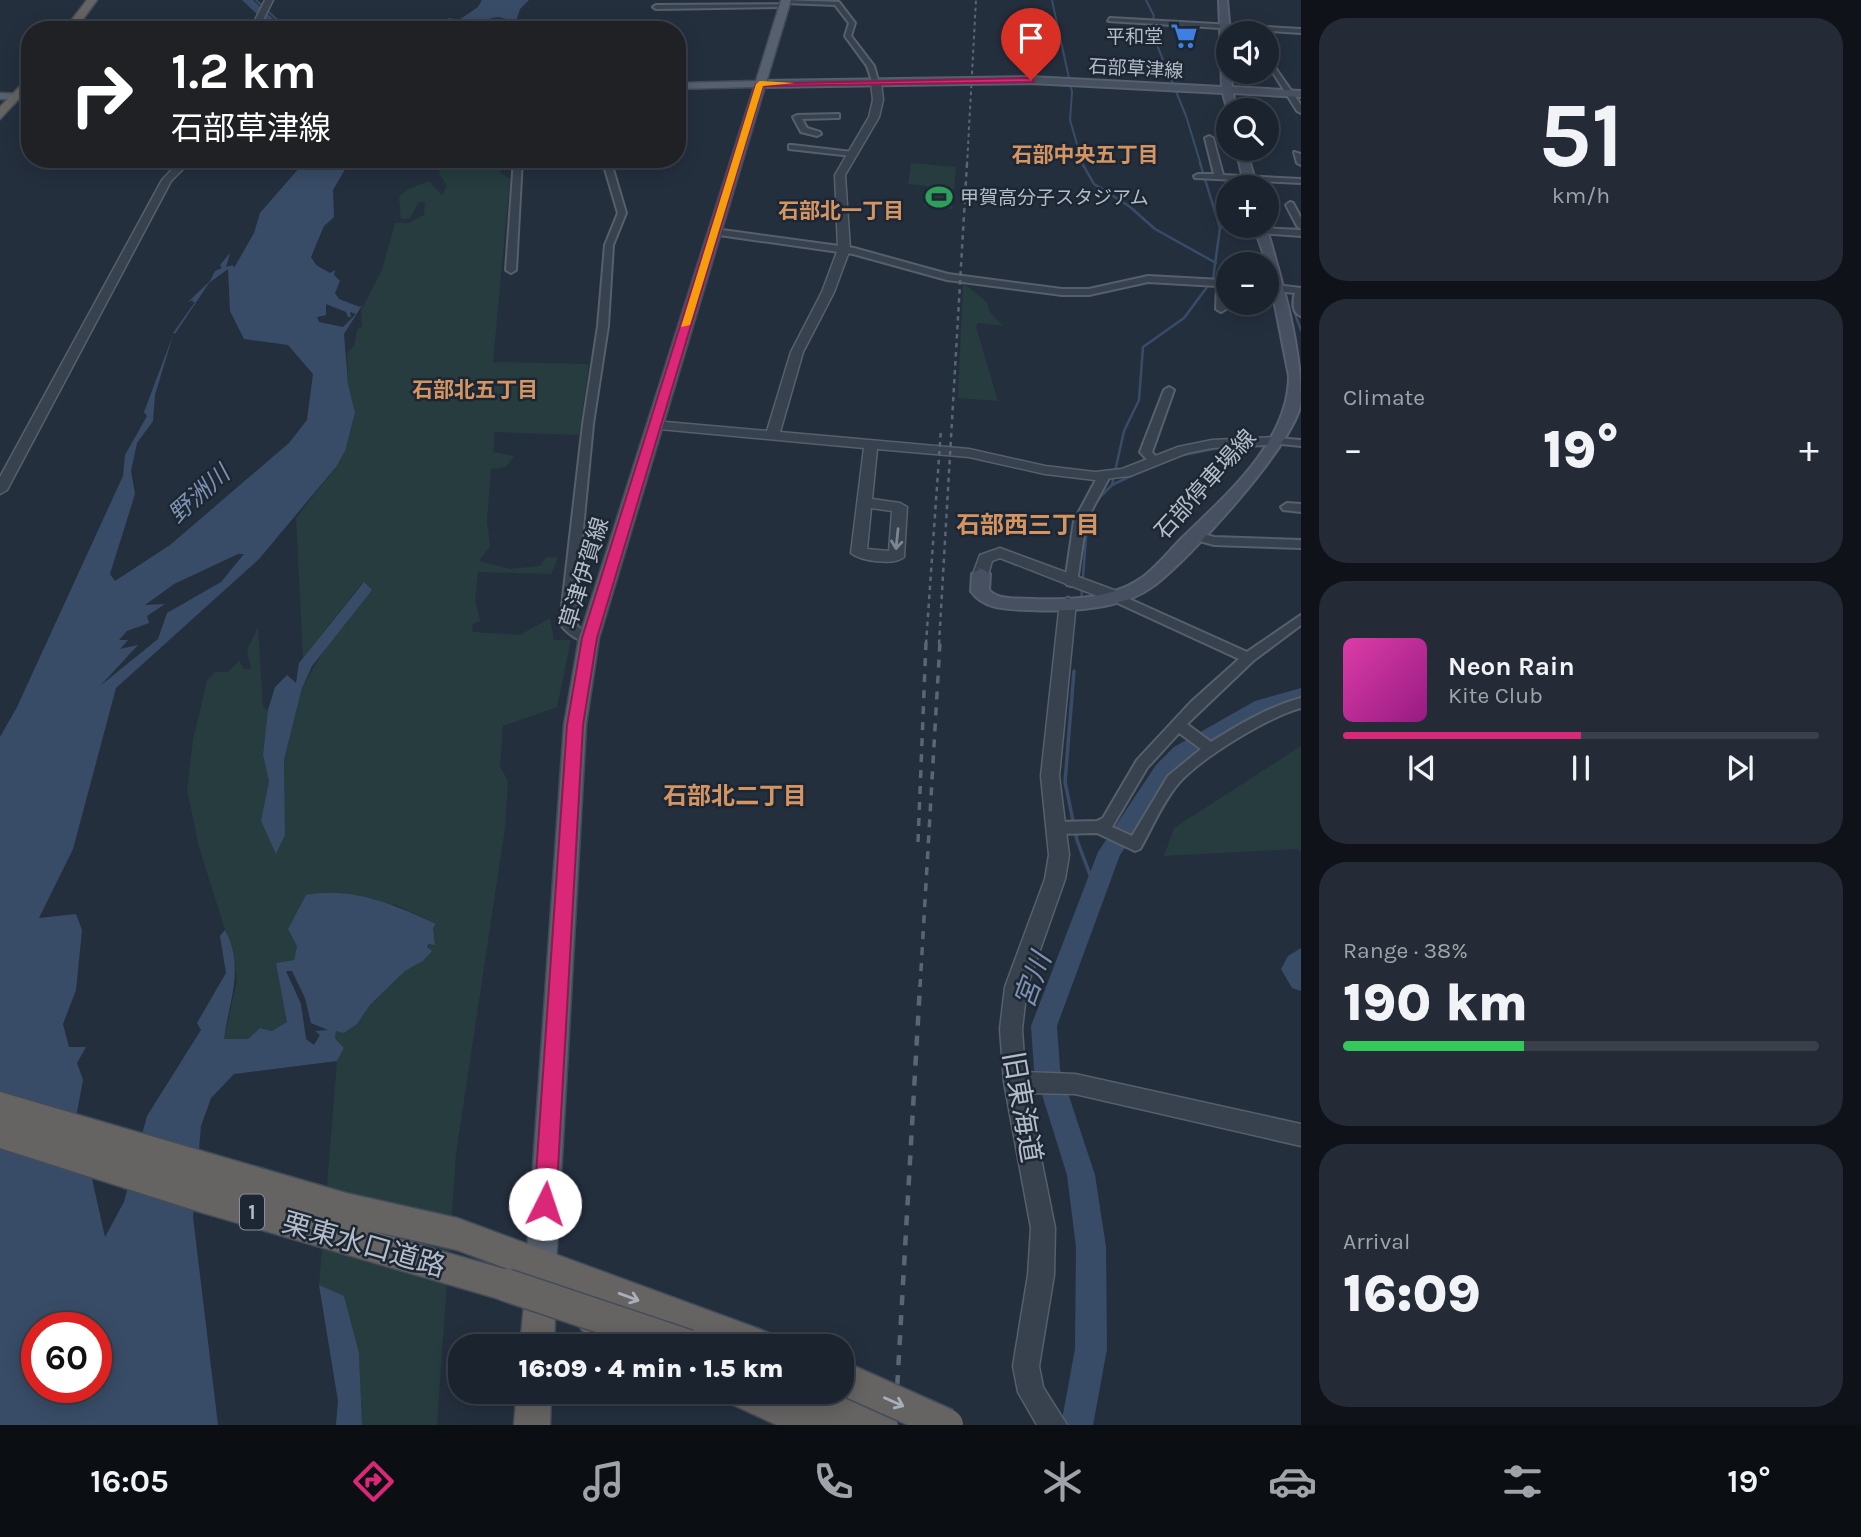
<!DOCTYPE html>
<meta charset="utf-8">
<style>
body{margin:0;font-family:Karla,"Noto Sans JP",sans-serif;background:#242b36;color:#f1f3f6;height:100vh;display:flex;flex-direction:column;font-size:26px;white-space:nowrap}
*{box-sizing:border-box;margin:0}
p{font-size:23px;color:#a0a4aa}
.icon{flex:none;width:38px;height:38px;fill:none;stroke:currentColor;stroke-width:2;stroke-linecap:round;stroke-linejoin:round}
.map{position:relative;flex:1;overflow:hidden}
.sheet{display:flex;flex-direction:column;gap:18px;padding:18px;background:#0f1319;width:560px}
.sheet>*{flex:none}
.banner{position:absolute;left:21px;top:21px;width:665px;height:147px;border-radius:28px;box-shadow:0 4px 18px #0003,0 0 0 2px #39404a;background:#202124;color:#fff;overflow:hidden}
.controls{position:absolute;left:1216px;top:21px;display:grid;gap:14px}
.controls a{display:grid;place-items:center;width:63px;height:63px;border-radius:50%;background:#1b232e;box-shadow:0 4px 18px #0003,0 0 0 2px #39404a;font-size:35px}
.speed{position:absolute;left:21px;top:1312px;display:flex;gap:14px;font-size:35px;font-weight:700;text-align:center}
.speed>*{display:grid;place-content:center;width:91px;height:91px;border-radius:50%;background:#1b232e;box-shadow:0 4px 18px #0003,0 0 0 2px #39404a;line-height:1}
.speed .limit{border:10px solid #d22;background:#fff;color:#111}
.pin{position:absolute;display:grid;place-items:center;width:60px;height:60px;color:#fff;margin:-72px -30px;border-radius:50% 50% 50% 0;rotate:-45deg;box-shadow:0 0 7px #0007}
.pin .icon{rotate:45deg}
.me{position:absolute;width:77px;margin:-38px;rotate:4deg;stroke-linejoin:round;filter:drop-shadow(0 0 5px #0008)}
.turn{display:flex;align-items:center;gap:24px;height:147px;padding:0 35px;font-size:32px}
.turn .icon{width:91px;height:91px;stroke-width:2.5}
.turn b{display:block;font-size:49px;line-height:60px}
.big{font-size:52px;font-weight:800;line-height:1.1}
.sheet .card{flex:1;display:flex;flex-direction:column;justify-content:center;gap:10px;min-width:0;padding:0 24px;border-radius:28px;background:#242b36}
.sheet .dial{align-items:center;gap:0}
.dial b{font-size:91px;line-height:1}
.song{display:flex;align-items:center;gap:21px}
.cover{width:84px;height:84px;border-radius:10px;background:linear-gradient(135deg,hsl(320 70% 55%),hsl(310 70% 35%))}
.played{height:7px;border-radius:4px;background:linear-gradient(90deg,#db2777 50%,#39404a 50%)}
.keys{display:flex;justify-content:space-around;direction:ltr}
.heat{display:flex;justify-content:space-between;align-items:center;font-size:38px;direction:ltr}
.charge{height:10px;border-radius:5px;background:linear-gradient(90deg,#34c759 38%,#39404a 0)}
.trip{position:absolute;left:448px;top:1334px;width:406px;height:70px;border-radius:28px;background:#1b232e;box-shadow:0 4px 18px #0003,0 0 0 2px #39404a;font-weight:800;line-height:70px;text-align:center}
.tabs{display:flex;height:112px;justify-content:space-around;align-items:center;background:#0b0e12;color:#a0a4aa}
.tabs .icon{width:49px;height:49px}
.tabs .current{color:#db2777}
.tabs b{font-size:32px;color:#f1f3f6}
main{display:flex;flex:1;min-height:0}
.map>svg:first-child{display:block}
.green{fill:#263c3f}
.water{fill:#394c67;fill-rule:evenodd}
.lines{fill:none;stroke-linecap:round;stroke-linejoin:round}
.stream-far2{stroke:#394c67;stroke-width:2}
.stream-far1{stroke:#394c67;stroke-width:2.5}
.stream{stroke:#394c67;stroke-width:3.5}
.river{fill:#394c67;fill-rule:evenodd}
.minor-casing{stroke:#565f6c;stroke-width:4}
.tertiary-casing{stroke:#565f6c;stroke-width:3}
.secondary-casing{stroke:#565f6c;stroke-width:4}
.primary-casing{stroke:#414a57;stroke-width:3}
.trunk-casing{stroke:#434c59;stroke-width:3}
.minor{fill:#38414e;fill-rule:evenodd}
.tertiary{fill:#38414e;fill-rule:evenodd}
.secondary{fill:#465061;fill-rule:evenodd}
.primary{fill:#56606e;fill-rule:evenodd}
.trunk{fill:#656462;fill-rule:evenodd}
.rail-far3{stroke:#5a6575;stroke-width:2;stroke-dasharray:3.5 3.5;stroke-linecap:butt}
.rail-far2{stroke:#5a6575;stroke-width:2.5;stroke-dasharray:4.5 4.5;stroke-linecap:butt}
.rail-far1{stroke:#5a6575;stroke-width:3.5;stroke-dasharray:8 8;stroke-linecap:butt}
.rail{stroke:#5a6575;stroke-width:4.5;stroke-dasharray:10 10;stroke-linecap:butt}
.trunk-bridge-casing{stroke:#434c59;stroke-width:35;stroke-linecap:butt}
.trunk-bridge{stroke:#656462;stroke-width:32}
.oneway{stroke:#7c8592}
.oneway2{stroke:#a8afba}
.route{fill:#db2777;stroke:#8e194d;stroke-width:2}
.slow{fill:#f59e0b}
.labels{text-anchor:middle;stroke-width:5;stroke-linejoin:round;paint-order:stroke}
.far-poi-label{font-size:19px;fill:#b4bcc9;stroke:#1d2633;text-anchor:end}
.far-street-label{font-size:19px;fill:#b4bcc9;stroke:#1d2633}
.far-neighbourhood-label{font-size:21px;font-weight:bold;fill:#d59563;stroke:#1d2633}
.shield{fill:#1d2633;stroke:#878f9c;stroke-width:2}
.shield-label{font-size:21px;font-weight:bold;fill:#b4bcc9}
.street-label{font-size:23px;fill:#b4bcc9;stroke:#1d2633}
.water-label{font-size:24px;font-style:italic;fill:#7c92b1;stroke:#1d2633}
.neighbourhood-label{font-size:24px;font-weight:bold;fill:#d59563;stroke:#1d2633}
.near-water-label{font-size:28px;font-style:italic;fill:#7c92b1;stroke:#1d2633}
.near-street-label{font-size:28px;fill:#b4bcc9;stroke:#1d2633}
</style>
<main>
<div class="map">
<svg width="1301" height="1425" viewBox="0 0 1301 1425">
<rect width="100%" height="100%" fill="#242f3e"/>
<path class="green" d="M442,159h64l-6,13 10,7 -17,183 96,2 -10,71 -84,-3 -2,20 21,4 -8,11 -15,2 -4,52 3,25 -11,15 31,8 30,-3 6,-9 12,1 -7,16 -73,-2 -3,28 5,21 -8,4 1,7 47,3 30,-17 4,22h17l-14,67 -54,19 -3,41 8,14 -3,47 -49,326 -19,271h-75l-3,-72 -15,-56 -25,-12 18,-224 7,-13 -9,-11 1,-7 21,-6 13,-19 35,-34 18,-10 7,-17h5l-2,-16 3,-4 -42,-20 -97,42 -3,14 -17,3 11,59 -16,9 -12,-3 -12,11h-24l13,-58 -3,-23 -35,-111 -12,-57 6,-50 14,-59 8,-9h13l11,-11 5,8h7l-4,-19 11,-23 5,80 5,3 -5,45 6,26 -8,40 15,32 9,-18 -1,-75 18,-72 61,-106 -60,76 -7,-140 40,-51 14,-34 5,-20 -7,-29 -1,-31 7,-7 3,-16 5,-4 -1,-15 21,-41 13,-47h14l15,-8 1,-13h-6l-9,16 -9,1 -2,-22 9,-8 21,-8 13,14 5,-9 -8,-13z
M911,163l45,4 -4,42 -28,-3 3,-20 -19,-2z
M963,283l24,19 3,10 13,14 -25,-3 -2,4 22,74 -40,-3z
M1301,746v106l-4,-3 -133,7 10,-28z"/>
<path class="water" d="M482,0h47l-9,9 -7,21h-30l18,-4 5,-7c-14,-5 -21,2 -32,11h-32l7,-5 -1,-7 11,2 19,-13z
M307,159h44l-18,31 1,27 -10,9 -13,31 5,8 14,8 5,-3 -1,5 6,6 -5,12 4,6 21,8 3,-3 -19,30 4,50 7,29 -10,38 -9,16 -77,92 -143,129 -43,161 -34,69 37,-4 6,16 -6,60 -13,34 6,23h17l-9,16 6,17 -6,32 28,125 19,-35 23,-86 54,-86 -4,-7 29,-50 -6,-37 5,-6c20,38 4,71 -1,109h24l12,-11 12,3 15,-9 -11,-59 18,-3 3,-14 -9,-17 18,-34c46,-9 89,10 130,29l-3,4 2,17 -6,-1 -2,3 5,4 -9,10 -18,10 -35,34 -13,19 -13,9 -8,-2 -1,7 9,10 -7,13 -103,13 -23,24 -10,28 -8,91 25,208h-218v-688l17,-30 106,-231 2,-21 22,-39 -3,-4 29,-77 -18,60 -2,26 -16,22 -6,28 4,23 -25,80 5,7 55,-36 119,-102 18,-23 6,-46 -25,-29 -44,-6 -14,-28 -2,-42 -19,14 -34,51 -2,-1 22,-31h-3l1,-2 -5,2 22,-21 5,-10 7,-3 -2,-3 10,-12 -4,14 7,-2 1,3 20,-35 6,-20zM326,304l20,8 2,5h3l-1,-5 6,2 -13,13 -24,-5 -2,-5 9,-2zM238,554h6l-23,28 -54,31 -9,26 -58,47 38,-41 -18,4 8,-9h-9l8,-9 22,-8 -2,-7 18,-12 -20,1 29,-21zM286,971h6l13,27 6,25 17,7 -13,1 5,4 -6,10 -8,-6 -5,-35zM37,1328h59v60h-59z
M364,582l8,8 -60,76 -10,22 -18,72 1,75 -9,19 -15,-33 8,-40 -6,-26 5,-45 7,-23 12,-12 9,8 3,-20z
M1301,948v43l-9,-3 -11,-19 7,-13z
M319,1285l25,11 15,57 3,72h-26l2,-24z"/>
<g class="lines">
<path class="stream-far2" d="M256,0l32,30
M1052,0l20,92 -2,28 13,45
M1146,0l8,16 -3,8 6,21 29,71 15,49"/>
<path class="stream-far1" d="M1082,163l12,21 35,22 26,23 61,34
M1220,227l37,1
M1293,294l-1,12 9,24
M1179,456l40,-8 49,-2
M1112,485l21,-10
M1081,603l6,-79 9,-23 16,-16 12,-54 15,-31 4,-53 41,-29 29,-39 7,-51 -20,-65"/>
<path class="stream" d="M1074,671l-9,111 12,58 19,51"/>
<path class="river" d="M242,0h11l32,30h-11z
M1301,688v14l-32,9 -79,48 -18,18 -52,78 -63,171 3,43 35,106 11,72 1,102 -14,76h-32l14,-76 1,-102 -9,-72 -33,-106 -3,-43 67,-174 58,-87 18,-18 81,-46z"/>
<g class="minor-casing">
<path id="minor" d="M783,0l56,2 16,21 -4,13 23,30 5,18h-6l-6,-18 -22,-30 4,-13 -14,-18 -50,-2z
M784,4l2,3 -130,2 -3,-2 3,-2z
M1110,18l191,11v4l-193,-12z
M1267,56l34,49v8l-4,-2 -30,-48z
M839,114v4h-3l-34,1 5,9 13,4 1,2 -4,2 -16,-4 -8,-15 4,-2z
M1209,136l4,2 10,37 78,4v4l-106,-5 -1,-2 4,-2h16l-9,-36z
M792,145l60,7 4,2 -4,2 -63,-7v-4z
M1294,152l7,2v11l-4,-2z
M514,159h8l-6,111 -5,3 -5,-3z
M602,159h8l16,54 -13,32 -5,81 -15,98 -19,199 10,9 10,3 2,3 -2,3c-14,3 -25,-6 -34,-17l23,-200 15,-98 7,-81 13,-32z
M1290,202l3,1 8,15v11l-4,-3 -11,-21z
M1262,228l39,2v6l-42,-3 -1,-2z
M715,229l139,19 94,26 114,15h27l59,-13 74,4 6,1 -2,28 -5,3 -5,-3 1,-23 -69,-4 -59,13h-27l-115,-15 -94,-26 -141,-20 -1,-2z
M1267,284l34,4v28c-9,-3 -8,-15 -6,-23l-28,-3z
M1169,387l5,3 -22,62 7,8 -6,3 -4,-1 -9,-10 24,-62z
M1276,438l25,2v6l-29,-3 -2,-2z
M1104,473l6,3 -24,45 -9,61 -6,4 -4,-1 -2,-3 9,-61 24,-45z
M1287,503l14,1v8l-18,-2 -2,-3z
M1193,531l21,6 87,3v8l-87,-3 -25,-7 -2,-3z
M1116,593l131,59 54,-37v10l-48,36 -66,63 24,18c29,-18 57,-35 90,-44v10c-33,9 -101,50 -123,76 -16,19 -26,44 -38,65l-5,2 -38,-18 -39,1 -5,-2 -3,-4 3,-4 5,-2 39,-1 6,-3 34,-58 54,-58 48,-43 -128,-59 -1,-3zM1179,733l22,16 -33,27 -36,60 -20,-9 35,-59z"/>
</g>
<g class="tertiary-casing">
<path id="tertiary" d="M265,0h8l-15,30h-8z
M876,79l5,3 2,18 -4,17 -34,58 5,74 -16,43 -31,60 -23,80 189,17 76,17 50,6 27,-3 56,-22 34,-7 64,-3 7,4 -2,3 -69,4 -25,5 -57,23 -35,4 -50,-6 -76,-17 -92,-8 -5,50 28,4 7,4 -3,50c-10,9 -43,4 -53,-4l13,-105 -215,-20v-6l5,-1 113,10 24,-79 31,-60 16,-43 -3,-74 34,-58 4,-17 -2,-18zM871,508l21,3 -3,40 -22,-2z
M182,159h11l-22,22 -164,309 -7,4v-17l162,-297z
M1000,548l122,45 2,4 -2,4h-12l-110,-43 -8,3 -5,17h-12l-2,-4 7,-19z
M1068,597l8,5 -17,174 10,79 -4,24 -38,108 -5,42 3,43 50,2 226,50v22l-226,-52 -47,-1 27,135 -1,47 -15,91 4,21 24,38h-30l-19,-33 -5,-26 15,-91 3,-47 -27,-146 -4,-53 5,-42 40,-108 4,-24 -8,-79 19,-174z"/>
</g>
<g class="secondary-casing">
<path id="secondary" d="M1219,0h8l3,33 -2,39h3l1,15 69,4v6l-68,-4 3,17 -8,2 -5,-19 -192,-10 -271,4 -5,-3 5,-3 271,-4 191,10z
M1236,149h10l11,38h-12z
M1254,226h12c16,55 35,118 35,176 -6,42 -113,159 -149,185 -32,23 -85,25 -123,23 -21,-1 -45,0 -58,-19l1,-17 9,-6 9,6 -1,16c9,11 32,8 46,9 33,1 76,0 105,-20 15,-10 29,-28 42,-41 43,-42 107,-96 107,-162l-22,-112z"/>
</g>
<g class="primary-casing">
<path id="primary" d="M781,0h10l-192,638 -13,87 -30,541 -4,11 -11,4 -11,-4 -4,-11 38,-541 15,-87 175,-551 -77,2v-6l79,-2z
M0,93l30,1v6l-30,-1z"/>
</g>
<g class="trunk-casing">
<path id="trunk" d="M87,0h10l-22,30h-11z
M30,76v11l-30,32v-12z
M0,1092l346,101 111,25 302,111 12,5 5,12h-63l-108,-41c12,15 33,24 40,41h-49l-15,-17 -5,-12 5,-12 11,-4 -36,-14 -2,59h-34l7,-70 -70,-26 -85,-19 146,42 4,12 -4,12 -12,4 -306,-89 -200,-64z
M517,1391h34l-1,34h-36z
M724,1391h118l49,22 6,12h-120l-48,-22z"/>
</g>
<use href="#minor" class="minor"/>
<use href="#tertiary" class="tertiary"/>
<use href="#secondary" class="secondary"/>
<use href="#primary" class="primary"/>
<use href="#trunk" class="trunk"/>
<path class="rail-far3" d="M967,165l9,-165"/>
<path class="rail-far2" d="M926,644l15,-215
M939,644l28,-481"/>
<path class="rail-far1" d="M918,842l8,-200
M920,987l20,-345"/>
<path class="rail" d="M895,1425l25,-440"/>
<g class="trunk-bridge-casing">
<path id="trunk-bridge" d="M506,1285l182,61
M842,1378l105,47"/>
</g>
<use href="#trunk-bridge" class="trunk-bridge"/>
</g>
<defs><path id="oneway-shaft" d="M-6 0H5M1.5-3L5.5 0L1.5 3" fill="none" stroke-width="1.6" stroke-linecap="round" stroke-linejoin="round" transform="scale(1.75)"/></defs>
<use class="oneway" href="#oneway-shaft" transform="translate(897 539) rotate(96)"/>
<g class="oneway2">
<use href="#oneway-shaft" transform="translate(629 1297) rotate(20)"/>
<use href="#oneway-shaft" transform="translate(894 1402) rotate(24)"/>
</g>
<path class="route" d="M1031,78l3,4 -271,4 -166,552 -14,87 -27,479 -3,7 -8,4 -8,-4 -3,-7 33,-479 15,-87 174,-554z"/>
<path class="slow" d="M760,81l35,2 -32,3 -73,239 -9,2 75,-243z"/>
<defs>
<g id="supermarket-bare" transform="scale(2.1)"><path d="M-6-5.5h2.5l.6 2H6L4.5 2H-2.5L-4.4-4H-6ZM-1.5 3.2a1.3 1.3 0 1 0 .1 0ZM3 3.2a1.3 1.3 0 1 0 .1 0Z" fill="#3f7fe0" stroke="#1d2633" stroke-width="2.5" paint-order="stroke"/></g>
<g id="stadium-bare" transform="scale(2.1)"><path d="M0-5a6.5 5 0 1 0 0 10a6.5 5 0 1 0 0-10ZM-3.5-1.8h7v3.6h-7Z" fill="#2e9e5b" stroke="#1d2633" stroke-width="2.5" paint-order="stroke"/></g>
</defs>
<g fill-rule="evenodd">
<use href="#supermarket-bare" x="1184" y="36"/>
<use href="#stadium-bare" x="939" y="197"/>
</g>
<g class="labels">
<g class="far-poi-label">
<text x="1163" y="43">平和堂</text>
<text x="960" y="204" text-anchor="start">甲賀高分子スタジアム</text>
</g>
<g class="far-street-label">
<text transform="translate(1136 68) rotate(3)" y="7">石部草津線</text>
</g>
<g class="far-neighbourhood-label">
<text x="1085" y="162">石部中央五丁目</text>
<text x="841" y="218">石部北一丁目</text>
<text x="475" y="397">石部北五丁目</text>
</g>
<rect class="shield" x="240" y="1194.5" width="24" height="35" rx="5"/>
<g class="shield-label">
<text x="252" y="1219">1</text>
</g>
<g class="street-label">
<text transform="translate(1205 484) rotate(-48)" y="8">石部停車場線</text>
<text transform="translate(584 573) rotate(-73)" y="8">草津伊賀線</text>
</g>
<g class="water-label">
<text transform="translate(199 494) rotate(-42)" y="8">野洲川</text>
</g>
<g class="neighbourhood-label">
<text x="1028" y="533">石部西三丁目</text>
<text x="735" y="804">石部北二丁目</text>
</g>
<g class="near-water-label">
<text transform="translate(1032 980) rotate(-70)" y="10">宮川</text>
</g>
<g class="near-street-label">
<text transform="translate(1023 1107) rotate(80)" y="10">旧東海道</text>
<text transform="translate(364 1244) rotate(16)" y="10">栗東水口道路</text>
</g>
</g>
</svg>
<div class="controls">
<a><svg class="icon" aria-label="sound" viewBox="0 0 24 24"><path d="M4 9h4l5-4v14l-5-4H4zM17 9q2 3 0 6"/></svg></a>
<a><svg class="icon" aria-label="search" viewBox="0 0 24 24"><circle cx="10" cy="10" r="6"/><path d="M15 15l6 6"/></svg></a>
<a>+</a>
<a>−</a>
</div>
<div class="speed"><div class="limit">60</div></div>
<div class="pin" style="left:1031px;top:80px;background:#d93025"><svg class="icon" aria-label="arrive" viewBox="0 0 24 24"><path d="M6 21V4h12l-3 4 3 4H6"/></svg></div>
<svg class="me" style="left:545px;top:1204px" viewBox="-20 -20 40 40"><circle r="19" fill="#fff"/><path d="M0-13L10 11 0 6-10 11z" fill="#db2777"/></svg>
<div class="trip">16:09 · 4 min · 1.5 km</div>
<div class="banner">
<div class="turn"><svg class="icon" aria-label="right" viewBox="0 0 24 24"><path d="M7 20v-9h11M14 6l5 5-5 5"/></svg><div><b>1.2 km</b>石部草津線</div></div>
</div>
</div>
<section class="sheet">
<div class="card dial"><b>51</b><p>km/h</p></div>
<div class="card"><p>Climate</p>
<div class="heat"><a>−</a><b class="big">19°</b><a>+</a></div>
</div>
<div class="card">
<div class="song"><i class="cover"></i><div><b>Neon Rain</b><p>Kite Club</p></div></div>
<div class="played"></div>
<div class="keys"><svg class="icon" aria-label="previous" viewBox="0 0 24 24"><path d="M18 5L8 12l10 7zM5 5v14"/></svg><svg class="icon" aria-label="pause" viewBox="0 0 24 24"><path d="M8 5v14M16 5v14"/></svg><svg class="icon" aria-label="next" viewBox="0 0 24 24"><path d="M6 5l10 7-10 7zM19 5v14"/></svg></div>
</div>
<div class="card"><p>Range · 38%</p><b class="big">190 km</b><div class="charge"></div></div>
<div class="card"><p>Arrival</p><b class="big">16:09</b></div>
</section>
</main>
<nav class="tabs">
<b>16:05</b>
<svg class="icon current" aria-label="directions" viewBox="0 0 24 24"><path d="M12 3l9 9-9 9-9-9zM9 14v-3h6M13 9l2 2-2 2"/></svg>
<svg class="icon" aria-label="music" viewBox="0 0 24 24"><path d="M9 18V5l10-2v13"/><circle cx="6" cy="18" r="3"/><circle cx="16" cy="16" r="3"/></svg>
<svg class="icon" aria-label="phone" viewBox="0 0 24 24"><path d="M5 4h4l2 5-3 2q2 4 5 5l2-3 5 2v4C11 20 4 13 5 4z"/></svg>
<svg class="icon" aria-label="climate" viewBox="0 0 24 24"><path d="M12 3v18M4 7l16 10M4 17L20 7"/></svg>
<svg class="icon" aria-label="car" viewBox="0 0 24 24"><path d="M5 17H2v-5l4-1 3-4h7l3 4 3 1v5h-3M9 17h6M6 11h13"/><circle cx="7" cy="17" r="2"/><circle cx="17" cy="17" r="2"/></svg>
<svg class="icon" aria-label="filters" viewBox="0 0 24 24"><path d="M4 7h16M4 17h16"/><circle cx="9" cy="7" r="2"/><circle cx="15" cy="17" r="2"/></svg>
<b>19°</b>
</nav>
